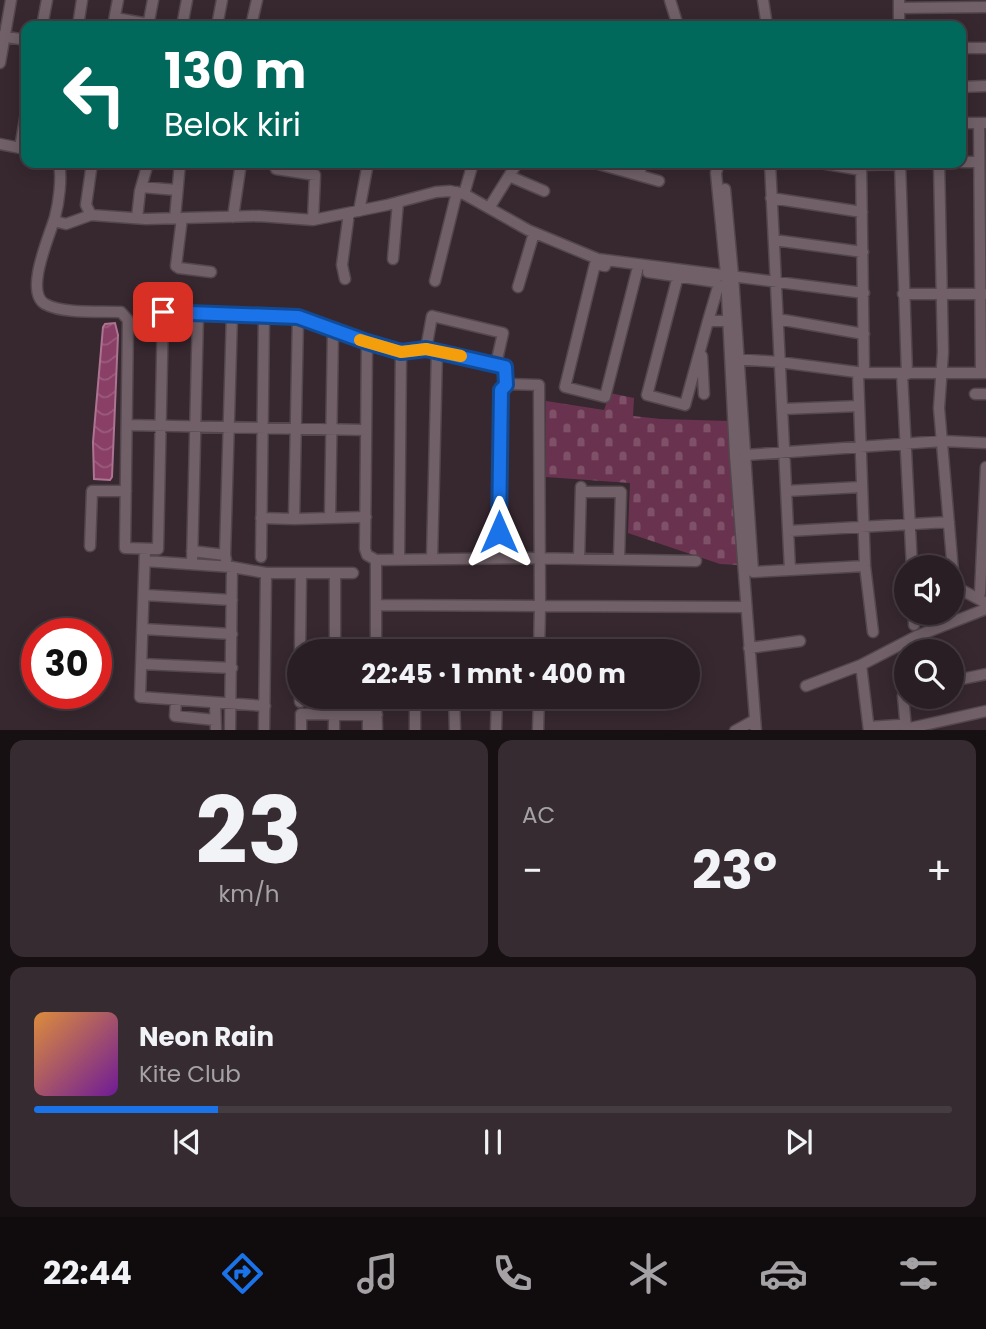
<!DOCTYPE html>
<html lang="id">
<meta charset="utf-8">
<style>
body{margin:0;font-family:Poppins,sans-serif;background:#352b30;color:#f1f3f6;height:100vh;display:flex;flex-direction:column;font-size:26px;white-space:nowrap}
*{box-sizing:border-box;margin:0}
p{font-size:23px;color:#a5a2a6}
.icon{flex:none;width:38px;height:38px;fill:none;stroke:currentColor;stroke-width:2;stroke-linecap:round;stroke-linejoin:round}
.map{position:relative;height:730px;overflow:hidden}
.panel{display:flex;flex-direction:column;gap:10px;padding:10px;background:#171013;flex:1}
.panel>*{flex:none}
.banner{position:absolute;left:21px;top:21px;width:945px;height:147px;border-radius:14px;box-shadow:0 4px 18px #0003,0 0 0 2px #453c41;background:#00695c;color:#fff;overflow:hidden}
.buttons{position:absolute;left:894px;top:555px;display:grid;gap:14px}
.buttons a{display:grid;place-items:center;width:70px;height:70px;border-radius:50%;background:#291e23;box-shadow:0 4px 18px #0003,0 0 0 2px #453c41;font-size:35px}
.speed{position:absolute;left:21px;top:618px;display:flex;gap:14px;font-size:35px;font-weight:700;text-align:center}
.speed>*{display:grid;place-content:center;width:91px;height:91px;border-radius:50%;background:#291e23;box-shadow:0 4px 18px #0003,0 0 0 2px #453c41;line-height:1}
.speed .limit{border:10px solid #d22;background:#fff;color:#111}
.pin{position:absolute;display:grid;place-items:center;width:60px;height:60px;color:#fff;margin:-30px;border-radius:14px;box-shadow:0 4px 10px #0006}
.me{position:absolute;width:77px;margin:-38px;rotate:0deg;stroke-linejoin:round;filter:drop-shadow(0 0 5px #0008)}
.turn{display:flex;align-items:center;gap:24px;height:147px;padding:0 28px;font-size:32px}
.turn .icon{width:91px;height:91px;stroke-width:2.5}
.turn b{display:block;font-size:49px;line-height:60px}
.big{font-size:52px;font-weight:700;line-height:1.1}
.panel .tile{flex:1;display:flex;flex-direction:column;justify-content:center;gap:10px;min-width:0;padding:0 24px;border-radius:14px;background:#352b30}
.panel .dial{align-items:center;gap:0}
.dial b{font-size:91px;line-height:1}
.song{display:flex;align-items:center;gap:21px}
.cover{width:84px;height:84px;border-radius:10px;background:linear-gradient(135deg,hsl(30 70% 55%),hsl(280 70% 35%))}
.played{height:7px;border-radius:4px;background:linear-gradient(90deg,#1a73e8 20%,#453c41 20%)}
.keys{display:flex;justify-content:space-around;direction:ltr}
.heat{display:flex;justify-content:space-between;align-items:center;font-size:38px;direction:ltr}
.panel .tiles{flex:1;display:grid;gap:10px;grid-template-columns:1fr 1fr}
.tile:last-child{grid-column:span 2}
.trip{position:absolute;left:287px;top:639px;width:413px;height:70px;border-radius:35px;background:#291e23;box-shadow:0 4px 18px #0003,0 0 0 2px #453c41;font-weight:700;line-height:70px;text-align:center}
.tab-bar{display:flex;height:112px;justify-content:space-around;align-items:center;background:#100c0e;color:#a5a2a6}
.tab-bar .icon{width:49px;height:49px}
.tab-bar .selected{color:#1a73e8}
.tab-bar b{font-size:32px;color:#f1f3f6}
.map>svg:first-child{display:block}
.cemetery{fill:url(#cemetery-stones)}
.water{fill:url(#water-waves);stroke:#ac7491;stroke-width:2}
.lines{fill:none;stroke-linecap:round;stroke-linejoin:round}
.minor-casing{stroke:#53474d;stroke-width:13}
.minor{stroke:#716068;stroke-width:10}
.route-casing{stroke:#114b97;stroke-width:18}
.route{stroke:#1a73e8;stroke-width:12}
.slow{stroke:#f59e0b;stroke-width:12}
</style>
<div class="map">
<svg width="986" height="731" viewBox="0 0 986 731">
<defs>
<pattern id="cemetery-stones" width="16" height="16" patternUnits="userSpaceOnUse" patternTransform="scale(1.75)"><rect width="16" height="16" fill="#69334f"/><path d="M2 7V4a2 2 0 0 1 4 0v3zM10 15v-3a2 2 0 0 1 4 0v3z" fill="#7f5169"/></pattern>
<pattern id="water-waves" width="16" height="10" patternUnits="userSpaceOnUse" patternTransform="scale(1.75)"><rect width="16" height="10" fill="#8a3f66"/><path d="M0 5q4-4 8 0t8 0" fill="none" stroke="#9b5b7c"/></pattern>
</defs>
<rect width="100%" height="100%" fill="#37282f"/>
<path class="cemetery" d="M610,393l24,5 -1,18 28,3 68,2 10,144 -19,-1 -92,-31 2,-50 -84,-6v-76l58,9z"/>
<path class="water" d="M115,323l3,12 -6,142 -2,3 -16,-1 -1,-37 10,-115 2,-3z"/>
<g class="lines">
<g class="minor-casing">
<path id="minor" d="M670,0l8,26
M763,0l4,26
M899,8l87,-1
M115,18l45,8
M42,26l5,-26
M78,26l4,-26
M113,26l5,-26
M148,26l5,-26
M182,26l5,-26
M217,26l5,-26
M251,26l6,-26
M899,26v-26
M0,36l26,4
M961,48h25
M0,63l11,-63
M961,87l25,-1
M961,123h25
M979,123l2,249
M0,144l20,4 6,-35
M961,162h18
M59,163c3,15 0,39 -4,54 -5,18 -31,75 -10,87 18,10 55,7 76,8l7,8 -3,228 33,1 5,-238 135,6 69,25 34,10 25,-3 79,18v18
M92,163l-6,42 5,10 55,4 113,-3 54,4 74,-15 49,-13 14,-1 14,3 64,36 70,29 266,34
M274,163l2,6 39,6 -2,45
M595,163l64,18
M719,163l-3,10 10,101 9,181 21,276
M770,163l20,407
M821,163l40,7
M861,163l3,210
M900,163l7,211
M939,163l4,189 -4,56 15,175 2,4 30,16
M861,165l69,-2
M639,175l3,-12
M509,176l8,-13
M141,187l36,3
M725,189l8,87 20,296 112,-6
M464,194l9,-31
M771,198l91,14
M489,208l20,-32 35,15
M359,211l9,-48
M233,217l8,-54
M137,218l3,-27 8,-28
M175,218l5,-55
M182,218l-6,48 3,2 32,4
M54,221l12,3 25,-9
M774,240l89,12
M393,259l5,-57
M605,266l-10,-2 -30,123 40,10 32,-126
M648,272l68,10 2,5 -10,34h20
M678,276l-31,119 38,10 23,-84
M345,279l-3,-14 7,-52
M435,281l22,-89
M518,287l16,-54
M903,294h82
M778,319l86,15
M367,342l-2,207 2,6 9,5 151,-2 169,3
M426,349l6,-33 71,17 -7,31
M702,356l2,38
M735,359l44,3 85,11h122
M858,373l7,193 8,66
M902,374l10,193
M975,394h11
M783,409l76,-3
M127,425l239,5
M746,455l197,-14 43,2
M786,491l75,-4
M581,492h40l-2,66
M261,518l33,1 72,-2
M330,518l3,-188
M294,519l4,-202
M789,531l160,-9
M90,546l2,-55h34
M145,549l-5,148 125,9
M192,551l33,4 1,5
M225,555l7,-241
M261,557l3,-242
M399,558l2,-206
M432,559l5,-208
M579,559l2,-72
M145,561l87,6 34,6h87
M192,564l6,-251
M980,593l6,-126
M144,595l88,5
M376,605l164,1 -1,-221 -30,-1 -8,6 -2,168
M914,612v13
M143,629l89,5
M375,647l122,-1 42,4 78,1
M749,648l51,-7
M376,650v-90
M300,651l1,-78
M335,651v-78
M539,651l1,-45 206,1
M142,664l90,4
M952,681l34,-7
M806,686l55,-21
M906,691l-3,5 3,33 80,-18
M376,696l1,35
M454,696l1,35
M176,700l-1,16 40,4
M300,702v-6
M215,703l1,28
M335,704v-8
M368,715v16
M869,727l30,-2
M230,731l2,-164
M264,731l2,-158
M301,731v-17l76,1
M334,731v-16
M415,731v-35
M496,731l1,-35
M538,731l1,-35
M735,731l20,-11
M869,731l-8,-66 56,-29 69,-27"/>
</g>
<use href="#minor" class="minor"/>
</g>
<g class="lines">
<g class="route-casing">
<path id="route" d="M163,312l135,5 69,25 34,10 25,-3 79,18 1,18 -5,5 -2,142"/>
</g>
<use href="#route" class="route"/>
<path class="slow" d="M360,340l41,12 25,-3 35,7"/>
</g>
</svg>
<div class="buttons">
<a><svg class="icon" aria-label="sound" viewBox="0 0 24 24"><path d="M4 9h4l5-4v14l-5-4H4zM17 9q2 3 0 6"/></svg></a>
<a><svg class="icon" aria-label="search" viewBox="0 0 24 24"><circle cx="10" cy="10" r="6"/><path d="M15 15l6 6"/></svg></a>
</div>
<div class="speed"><div class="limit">30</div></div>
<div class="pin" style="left:163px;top:312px;background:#d93025"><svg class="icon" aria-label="arrive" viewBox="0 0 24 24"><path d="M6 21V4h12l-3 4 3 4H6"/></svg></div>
<svg class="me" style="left:499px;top:532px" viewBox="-20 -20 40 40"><path d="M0-17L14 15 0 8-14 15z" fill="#1a73e8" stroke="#fff" stroke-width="4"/></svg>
<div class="trip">22:45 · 1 mnt · 400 m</div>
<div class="banner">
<div class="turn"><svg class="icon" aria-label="left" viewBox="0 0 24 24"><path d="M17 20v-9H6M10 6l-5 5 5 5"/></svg><div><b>130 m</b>Belok kiri</div></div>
</div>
</div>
<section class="panel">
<div class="tiles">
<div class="tile dial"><b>23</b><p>km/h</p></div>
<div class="tile"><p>AC</p>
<div class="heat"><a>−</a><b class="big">23°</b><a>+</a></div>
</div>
<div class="tile">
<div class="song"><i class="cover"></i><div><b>Neon Rain</b><p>Kite Club</p></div></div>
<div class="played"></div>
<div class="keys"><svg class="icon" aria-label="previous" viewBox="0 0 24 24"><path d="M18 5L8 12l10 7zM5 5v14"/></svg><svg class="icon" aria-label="pause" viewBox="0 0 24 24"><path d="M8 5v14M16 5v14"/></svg><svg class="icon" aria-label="next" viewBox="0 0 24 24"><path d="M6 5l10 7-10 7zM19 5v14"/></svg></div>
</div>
</div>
</section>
<nav class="tab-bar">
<b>22:44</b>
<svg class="icon selected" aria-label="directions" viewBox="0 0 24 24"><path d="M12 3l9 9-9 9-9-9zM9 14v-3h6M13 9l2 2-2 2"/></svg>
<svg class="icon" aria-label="music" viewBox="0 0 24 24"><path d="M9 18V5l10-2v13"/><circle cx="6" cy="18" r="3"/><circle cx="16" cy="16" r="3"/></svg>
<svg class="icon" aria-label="phone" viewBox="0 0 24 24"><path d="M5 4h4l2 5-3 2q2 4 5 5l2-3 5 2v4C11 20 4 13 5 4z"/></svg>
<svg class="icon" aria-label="climate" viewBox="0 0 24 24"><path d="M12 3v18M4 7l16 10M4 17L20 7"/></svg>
<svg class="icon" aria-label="car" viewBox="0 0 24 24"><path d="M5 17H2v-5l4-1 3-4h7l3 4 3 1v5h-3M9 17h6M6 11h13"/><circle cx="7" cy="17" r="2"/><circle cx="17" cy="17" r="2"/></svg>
<svg class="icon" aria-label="filters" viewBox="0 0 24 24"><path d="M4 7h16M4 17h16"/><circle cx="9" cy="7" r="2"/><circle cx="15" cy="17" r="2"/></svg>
</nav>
